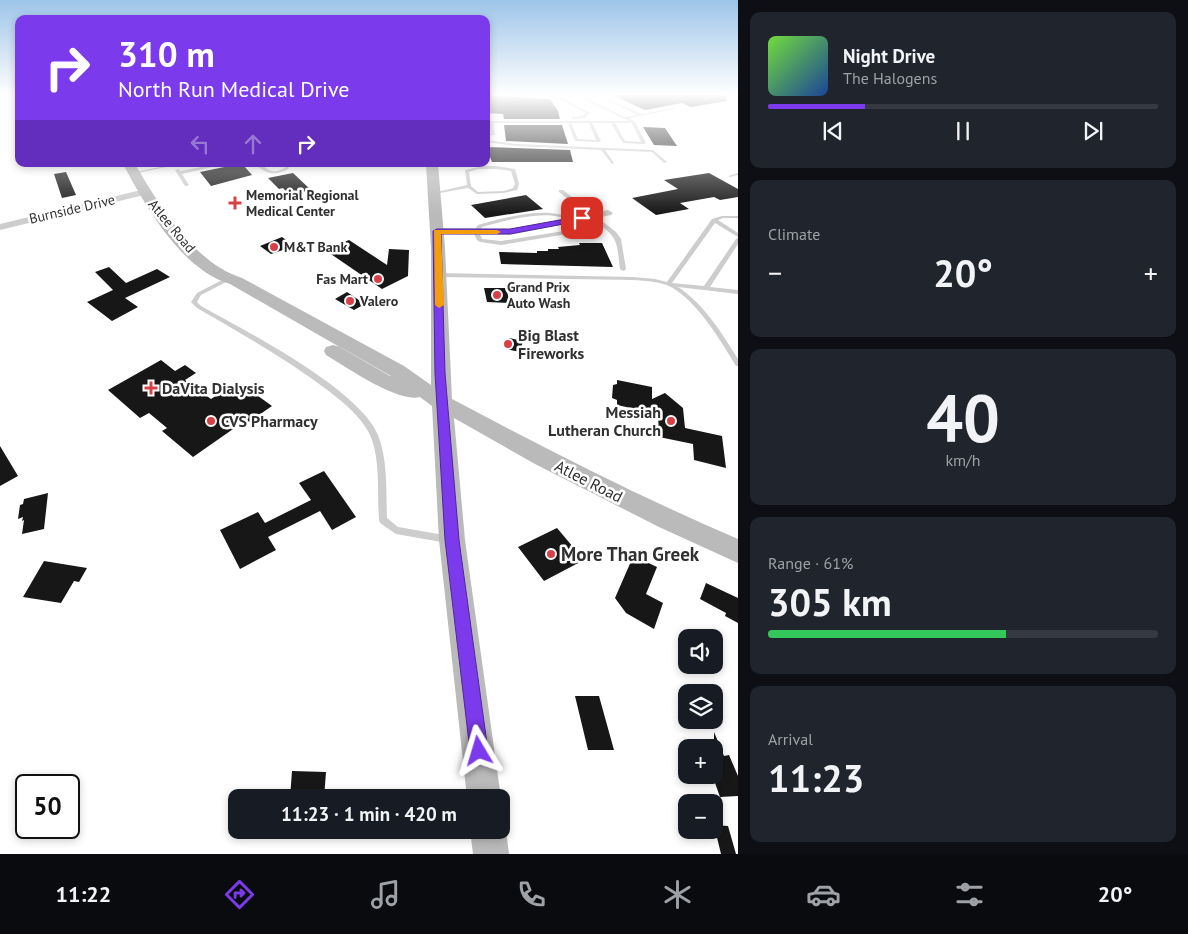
<!DOCTYPE html>
<meta charset="utf-8">
<style>
body{margin:0;font-family:"PT Sans",sans-serif;background:#20242c;color:#f1f3f6;height:100vh;display:flex;flex-direction:column;font-size:19px;white-space:nowrap}
*{box-sizing:border-box;margin:0}
p{font-size:16px;color:#9ea1a6}
.icon{flex:none;width:28px;height:28px;fill:none;stroke:currentColor;stroke-width:2;stroke-linecap:round;stroke-linejoin:round}
.map{position:relative;flex:1;overflow:hidden}
.details{display:flex;flex-direction:column;gap:12px;padding:12px;background:#0d0f14;width:450px}
.details>*{flex:none}
.banner{position:absolute;left:15px;top:15px;width:475px;height:152px;border-radius:10px;box-shadow:0 2px 8px #0003;background:#7c3aed;color:#fff;overflow:hidden}
.tools{position:absolute;left:678px;top:629px;display:grid;gap:10px}
.tools a{display:grid;place-items:center;width:45px;height:45px;border-radius:10px;background:#171b24;box-shadow:0 2px 8px #0003;font-size:25px}
.speed{position:absolute;left:15px;top:774px;display:flex;gap:10px;font-size:25px;font-weight:700;text-align:center}
.speed>*{display:grid;place-content:center;width:65px;height:65px;border-radius:50%;background:#171b24;box-shadow:0 2px 8px #0003;line-height:1}
.speed .limit{border:2px solid #111;border-radius:8px;background:#fff;color:#111}
.pin{position:absolute;display:grid;place-items:center;width:42px;height:42px;color:#fff;margin:-21px;border-radius:10px;box-shadow:0 2px 8px #0006}
.me{position:absolute;width:55px;margin:-28px;rotate:353deg;stroke-linejoin:round;filter:drop-shadow(0 0 4px #0008)}
.turn{display:flex;align-items:center;gap:18px;height:105px;padding:0 20px;font-size:22px}
.turn .icon{width:65px;height:65px;stroke-width:2.5}
.turn b{display:block;font-size:35px;line-height:42px}
.lanes{display:flex;align-items:center;height:48px;padding:0 20px;background:#0003;justify-content:center;gap:25px;direction:ltr}
.lanes .off{opacity:.35}
.big{font-size:38px;font-weight:700;line-height:1.1}
.details .tile{flex:1;display:flex;flex-direction:column;justify-content:center;gap:8px;min-width:0;padding:0 18px;border-radius:10px;background:#20242c}
.details .dial{align-items:center;gap:0}
.dial b{font-size:65px;line-height:1}
.song{display:flex;align-items:center;gap:15px}
.cover{width:60px;height:60px;border-radius:8px;background:linear-gradient(135deg,hsl(100 70% 55%),hsl(220 70% 35%))}
.played{height:5px;border-radius:2px;background:linear-gradient(90deg,#7c3aed 25%,#363941 25%)}
.keys{display:flex;justify-content:space-around;direction:ltr}
.heat{display:flex;justify-content:space-between;align-items:center;font-size:28px;direction:ltr}
.charge{height:8px;border-radius:4px;background:linear-gradient(90deg,#34c759 61%,#363941 0)}
.trip{position:absolute;left:228px;top:789px;width:282px;height:50px;border-radius:10px;background:#171b24;box-shadow:0 2px 8px #0003;font-weight:700;line-height:50px;text-align:center}
.tab-bar{display:flex;height:80px;justify-content:space-around;align-items:center;background:#090b0e;color:#9ea1a6}
.tab-bar .icon{width:35px;height:35px}
.tab-bar .on{color:#7c3aed}
.tab-bar b{font-size:22px;color:#f1f3f6}
main{display:flex;flex:1;min-height:0}
.map>svg:first-child{display:block}
.building{fill:#171717}
.lines{fill:none;stroke-linecap:round;stroke-linejoin:round}
.service{fill:#cdcdcd;fill-rule:evenodd}
.minor{fill:#cdcdcd;fill-rule:evenodd}
.secondary{fill:#bababa;fill-rule:evenodd}
.route{fill:#7c3aed;stroke:#51269a}
.slow{fill:#f59e0b}
.poi-dot{fill:#d84047;stroke:#fff;stroke-width:2}
.labels{text-anchor:middle;stroke-width:5;stroke-linejoin:round;paint-order:stroke}
.far-poi-label{font-size:14px;font-weight:bold;fill:#303030;stroke:#fff;text-anchor:start}
.far-street-label{font-size:14px;fill:#303030;stroke:#fff}
.poi-label{font-size:16px;font-weight:bold;fill:#303030;stroke:#fff;text-anchor:start}
.street-label{font-size:16px;fill:#303030;stroke:#fff}
.near-poi-label{font-size:19px;font-weight:bold;fill:#303030;stroke:#fff;text-anchor:start}
</style>
<main>
<div class="map">
<svg width="738" height="854" viewBox="0 0 738 854">
<rect width="100%" height="100%" fill="#fff"/>
<path class="building" d="M486,95l64,4 8,12 2,8h-56l-1,-5 -17,-1z
M612,95h114l1,6 -36,6 -9,-4 -37,7z
M504,125h58l6,19 -62,-3z
M643,127l22,1 12,18 -23,-1z
M486,147l84,3 3,12h-81z
M239,164l5,2 8,9 -41,11 -11,-14z
M66,172l10,23 -14,3 -8,-24z
M293,173l18,17 -22,5 -6,-7 -4,1 -11,-11z
M709,173l29,16v8l-18,3 -6,-3 -34,6 9,6 -33,6 -24,-17 46,-9 -14,-9z
M526,195l17,14 -58,9 -14,-13z
M282,237l13,9 -24,8 -11,-8z
M349,240l38,25 2,-16 20,1 -1,26 -26,13 -57,-39z
M579,243h23l11,24 -112,-3 -2,-12 38,1v-2h11v-2h11l-1,-2 22,-2z
M109,267l17,16 31,-14 13,8 -45,21 13,9 -26,14 -25,-19 26,-12 -18,-18z
M484,288h22l4,15 -23,-1z
M347,292l18,12 -11,6 -19,-11z
M509,338l14,3 -3,11 -14,-3z
M161,360l14,11 10,-6 11,8 -11,7 26,19 24,-16 12,9 3,-2 22,16 -23,16 -3,-2 -53,37 -31,-26 5,-3 -18,-15 -9,5 -32,-28z
M617,380l35,7v12l13,-6 18,15 2,20 37,8 4,32 -32,-8 -1,-16 -34,-7 -1,-23 -41,-9v-5l-5,-2 1,-13 4,-1z
M0,446l18,30 -18,10z
M324,471l32,46 -24,13 -12,-19 -52,26 8,13 -36,19 -20,-39 38,-18 7,11 46,-23 -12,-17z
M48,493l-4,36 -22,5 2,-14 -2,1 1,-4 -5,2 2,-14 3,-1 1,-5z
M557,528l27,32 -40,21 -26,-34z
M632,559l7,4 1,-4 17,8 -11,27 17,9 -9,26 -28,-16 -11,-15z
M44,561l43,7 -8,14 -5,-1 -13,22 -38,-6z
M706,583l32,15v25l-13,-7 1,-3 -26,-14z
M575,696h24l15,54h-26z
M714,732l10,24 5,-1 9,21v20l-18,1 -6,-17z
M292,771l34,1 -2,26h-34z
M714,825l14,1 8,28h-15z"/>
<g class="lines">
<path class="service" d="M538,95l23,2 29,16 -6,5 -12,1v-2l10,-1 4,-3 -27,-14z
M600,95l42,19 32,-6 2,1 -47,9 6,4 11,21 -2,1 -21,-1 -12,-20h-19l9,18 -2,1 -24,-1 -7,-18h-75l2,12 -9,1v-2h5l-2,-11h-3v-2h143l-47,-22zM600,97l38,18 -13,2 -37,-18zM571,123h18l7,17 -18,-1zM615,123h17l9,19 -16,-1z
M486,140l30,4 137,6 14,12 -3,1 -12,-11 -47,-2 9,13 -2,1 -11,-14 -85,-4 -30,-4z
M174,164h7l-48,10 -2,-1z
M218,164h7l-43,10 7,11 -2,1h-2l-10,-16 4,-1 1,2z
M255,164c13,0 12,13 30,4l-3,-4h4l3,4c-12,9 -24,6 -34,-4z
M484,166h12l19,3 4,15 -2,6 -13,3 -27,1 -9,-6 -34,6 -2,-1 35,-8 -2,-15zM478,169h18l15,2 4,13 -2,4 -9,3 -26,1 -7,-6 -2,-14z
M738,173v2l-8,2 -2,-1z
M559,190h4l53,42 5,7 5,30 -1,1 -2,1 -3,-2c-3,-18 0,-29 -16,-41l-103,17 -21,-3 -3,-2 -4,-8 5,-7c25,-7 73,-21 95,-5l-2,1c-4,-1 -7,-3 -11,-4 -21,-6 -57,4 -78,10l-3,5 3,7 19,2 100,-16 -42,-33z
M722,216h16v2h-15l-5,2 20,13v4l-23,-14 -43,60 32,3 32,-47 2,-1v6l-28,43 28,3v4l-60,-7c26,17 44,46 60,72v7h-2c-15,-25 -39,-65 -65,-79 -12,-6 -25,-6 -38,-7l-194,-3 -3,-2 3,-2 194,4 22,2 12,3 45,-63z
M226,278l3,2 -1,1 -27,14 -4,7 4,4c45,25 158,83 177,129 10,26 8,56 9,83l11,9 52,9 1,3 -1,3 -3,1 -51,-9 -16,-11 -1,-3c-2,-26 2,-63 -10,-87 -9,-17 -25,-30 -39,-41 -42,-32 -88,-58 -133,-84l-6,-6 6,-9z"/>
<path class="minor" d="M728,95h10v4l-9,-3z
M145,189l5,3 -2,2 -148,36v-6z
M608,210l5,3 -2,2 -101,20 -73,-1 -5,-3 5,-3 73,1z"/>
<path class="secondary" d="M123,164h12c24,41 59,99 107,114l162,88 27,19v-137l-5,-84h12l7,84 7,151c94,50 188,98 286,140v24l-79,-36 -124,-63 -81,-46 11,122 36,258h-34l-28,-258 -7,-134 -12,-9c-22,6 -74,-30 -94,-42l-2,-4 2,-4 7,-2 7,2 51,29h-1l-160,-92c-48,-14 -84,-77 -107,-120z
M501,819l5,11 3,24h-36l-3,-24h31z"/>
</g>
<linearGradient id="sky" x2="0" y2="1"><stop stop-color="#9dc4e9"/><stop offset="0.44" stop-color="#fff"/><stop offset="1" stop-color="#fff" stop-opacity="0"/></linearGradient>
<rect width="738" height="214" fill="url(#sky)"/>
<path class="route" d="M582,216l3,1v3l-75,14h-69l4,139 14,167 29,211 -3,6 -6,3 -6,-3 -3,-6 -25,-211 -10,-167 -2,-142 4,-2h73z"/>
<path class="slow" d="M434,230h63l4,2 -4,2h-56l3,71 -5,3 -4,-3z"/>
<g class="poi-dot">
<path d="M232.5 195.5h5v5h5v5h-5v5h-5v-5h-5v-5h5z"/>
<circle cx="274" cy="247" r="5"/>
<circle cx="378" cy="279" r="5"/>
<circle cx="497" cy="295" r="5"/>
<circle cx="350" cy="301" r="5"/>
<circle cx="508" cy="344" r="5"/>
<path d="M148.5 380.5h5v5h5v5h-5v5h-5v-5h-5v-5h5z"/>
<circle cx="211" cy="421" r="5"/>
<circle cx="671" cy="421" r="5"/>
<circle cx="551" cy="554" r="5"/>
</g>
<g class="labels">
<g class="far-poi-label">
<text x="246" y="200">Memorial Regional<tspan x="246" dy="16">Medical Center</tspan></text>
<text x="284" y="252">M&amp;T Bank</text>
<text x="368" y="284" text-anchor="end">Fas Mart</text>
<text x="507" y="292">Grand Prix<tspan x="507" dy="16">Auto Wash</tspan></text>
<text x="360" y="306">Valero</text>
</g>
<g class="far-street-label">
<text transform="translate(72 209) rotate(-13)" y="5">Burnside Drive</text>
<text transform="translate(172 226) rotate(50)" y="5">Atlee Road</text>
</g>
<g class="poi-label">
<text x="518" y="341">Big Blast<tspan x="518" dy="18">Fireworks</tspan></text>
<text x="162" y="394">DaVita Dialysis</text>
<text x="661" y="418" text-anchor="end">Messiah<tspan x="661" dy="18">Lutheran Church</tspan></text>
<text x="221" y="427">CVS Pharmacy</text>
</g>
<g class="street-label">
<text transform="translate(589 481) rotate(27)" y="6">Atlee Road</text>
</g>
<g class="near-poi-label">
<text x="561" y="561">More Than Greek</text>
</g>
</g>
</svg>
<div class="tools">
<a><svg class="icon" aria-label="sound" viewBox="0 0 24 24"><path d="M4 9h4l5-4v14l-5-4H4zM17 9q2 3 0 6"/></svg></a>
<a><svg class="icon" aria-label="layers" viewBox="0 0 24 24"><path d="M12 4l9 5-9 5-9-5zM3 14l9 5 9-5"/></svg></a>
<a>+</a>
<a>−</a>
</div>
<div class="speed"><div class="limit">50</div></div>
<div class="pin" style="left:582px;top:218px;background:#d93025"><svg class="icon" aria-label="arrive" viewBox="0 0 24 24"><path d="M6 21V4h12l-3 4 3 4H6"/></svg></div>
<svg class="me" style="left:479px;top:751px" viewBox="-20 -20 40 40"><path d="M0-17L14 15 0 8-14 15z" fill="#7c3aed" stroke="#fff" stroke-width="4"/></svg>
<div class="trip">11:23 · 1 min · 420 m</div>
<div class="banner">
<div class="turn"><svg class="icon" aria-label="right" viewBox="0 0 24 24"><path d="M7 20v-9h11M14 6l5 5-5 5"/></svg><div><b>310 m</b>North Run Medical Drive</div></div>
<div class="lanes"><svg class="icon off" aria-label="left" viewBox="0 0 24 24"><path d="M17 20v-9H6M10 6l-5 5 5 5"/></svg><svg class="icon off" aria-label="ahead" viewBox="0 0 24 24"><path d="M12 20V5M6 11l6-6 6 6"/></svg><svg class="icon" aria-label="right" viewBox="0 0 24 24"><path d="M7 20v-9h11M14 6l5 5-5 5"/></svg></div>
</div>
</div>
<section class="details">
<div class="tile">
<div class="song"><i class="cover"></i><div><b>Night Drive</b><p>The Halogens</p></div></div>
<div class="played"></div>
<div class="keys"><svg class="icon" aria-label="previous" viewBox="0 0 24 24"><path d="M18 5L8 12l10 7zM5 5v14"/></svg><svg class="icon" aria-label="pause" viewBox="0 0 24 24"><path d="M8 5v14M16 5v14"/></svg><svg class="icon" aria-label="next" viewBox="0 0 24 24"><path d="M6 5l10 7-10 7zM19 5v14"/></svg></div>
</div>
<div class="tile"><p>Climate</p>
<div class="heat"><a>−</a><b class="big">20°</b><a>+</a></div>
</div>
<div class="tile dial"><b>40</b><p>km/h</p></div>
<div class="tile"><p>Range · 61%</p><b class="big">305 km</b><div class="charge"></div></div>
<div class="tile"><p>Arrival</p><b class="big">11:23</b></div>
</section>
</main>
<nav class="tab-bar">
<b>11:22</b>
<svg class="icon on" aria-label="directions" viewBox="0 0 24 24"><path d="M12 3l9 9-9 9-9-9zM9 14v-3h6M13 9l2 2-2 2"/></svg>
<svg class="icon" aria-label="music" viewBox="0 0 24 24"><path d="M9 18V5l10-2v13"/><circle cx="6" cy="18" r="3"/><circle cx="16" cy="16" r="3"/></svg>
<svg class="icon" aria-label="phone" viewBox="0 0 24 24"><path d="M5 4h4l2 5-3 2q2 4 5 5l2-3 5 2v4C11 20 4 13 5 4z"/></svg>
<svg class="icon" aria-label="climate" viewBox="0 0 24 24"><path d="M12 3v18M4 7l16 10M4 17L20 7"/></svg>
<svg class="icon" aria-label="car" viewBox="0 0 24 24"><path d="M5 17H2v-5l4-1 3-4h7l3 4 3 1v5h-3M9 17h6M6 11h13"/><circle cx="7" cy="17" r="2"/><circle cx="17" cy="17" r="2"/></svg>
<svg class="icon" aria-label="filters" viewBox="0 0 24 24"><path d="M4 7h16M4 17h16"/><circle cx="9" cy="7" r="2"/><circle cx="15" cy="17" r="2"/></svg>
<b>20°</b>
</nav>
